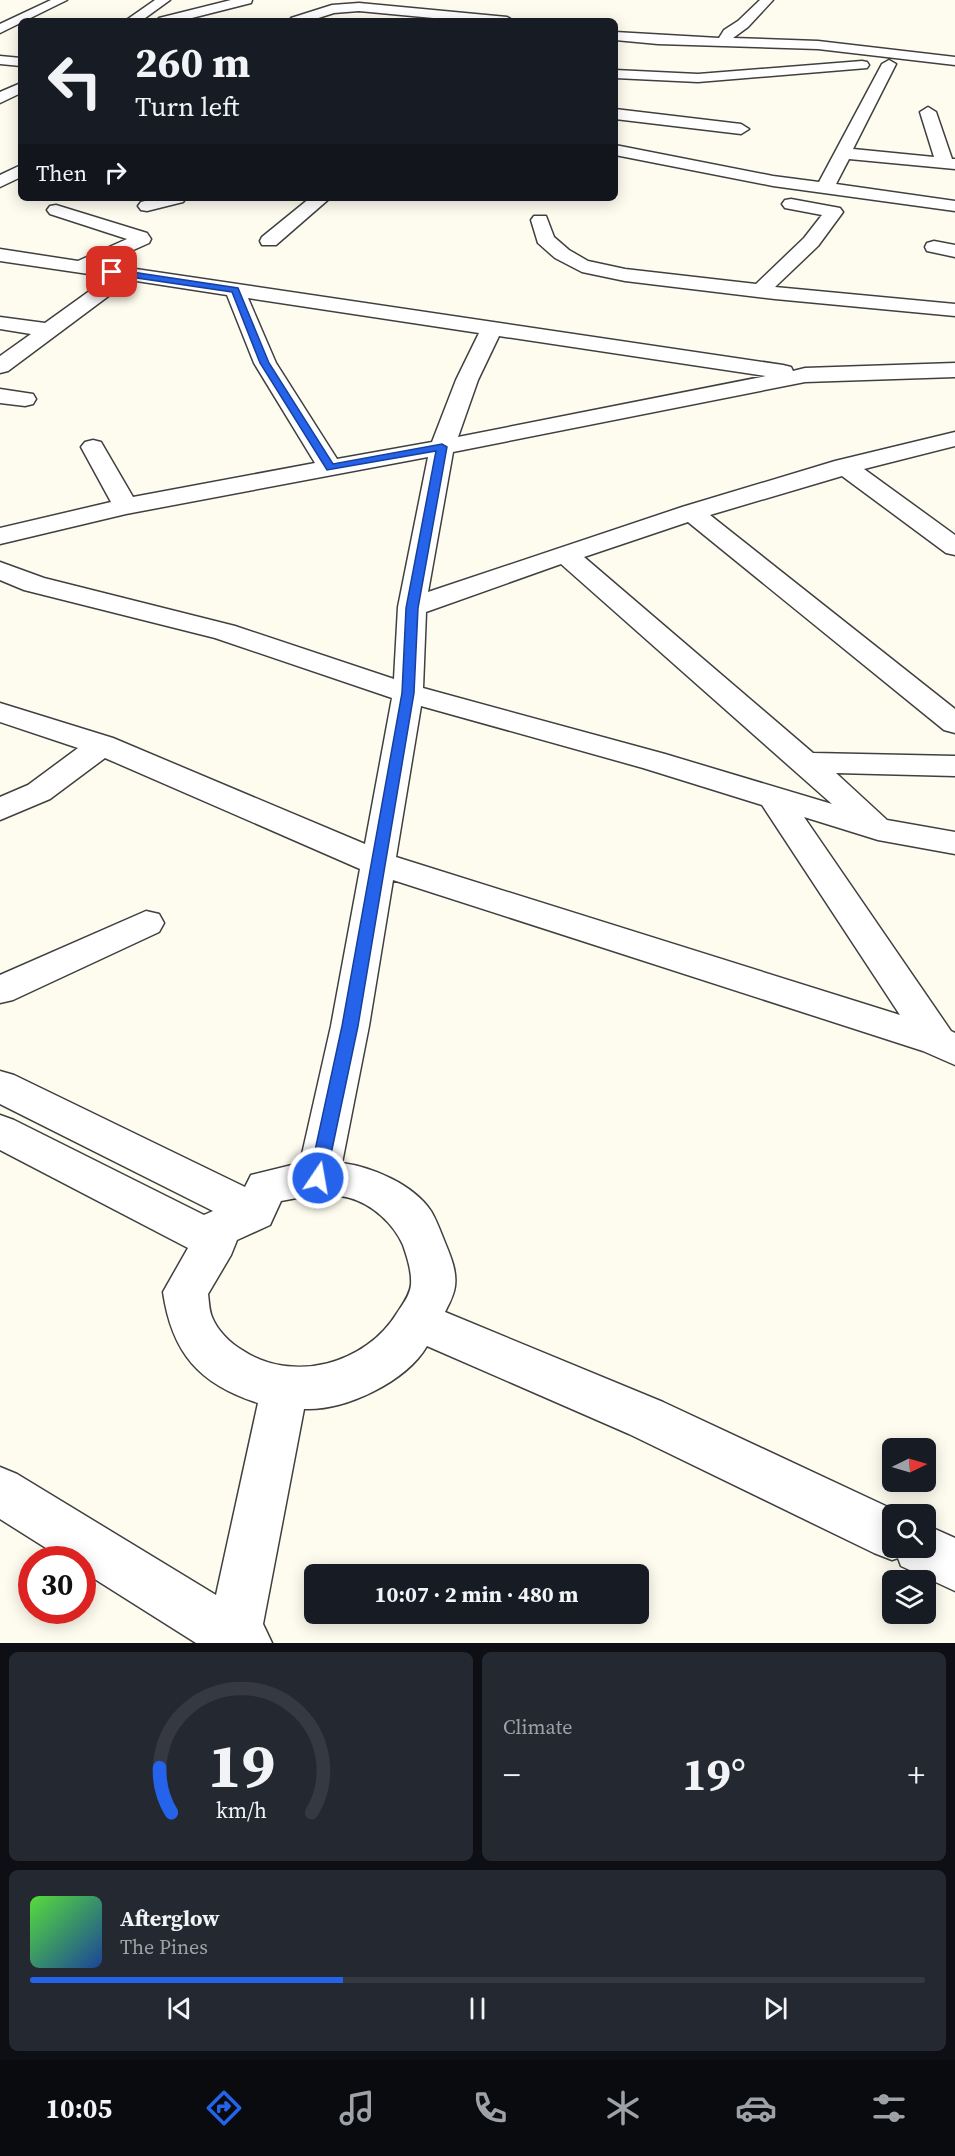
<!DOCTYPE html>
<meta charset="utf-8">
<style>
body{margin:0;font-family:"Source Serif 4",serif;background:#242831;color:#f1f3f6;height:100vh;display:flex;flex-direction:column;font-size:22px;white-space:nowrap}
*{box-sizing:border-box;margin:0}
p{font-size:20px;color:#9ea1a6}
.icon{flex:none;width:33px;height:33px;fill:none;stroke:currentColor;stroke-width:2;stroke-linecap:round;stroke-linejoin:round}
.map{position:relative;height:1643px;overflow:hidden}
.sheet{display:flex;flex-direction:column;gap:9px;padding:9px;background:#0d0f14;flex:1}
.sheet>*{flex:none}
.hud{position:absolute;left:18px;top:18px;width:600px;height:183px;border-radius:9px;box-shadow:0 3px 15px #0003;background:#171b24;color:#f1f3f6;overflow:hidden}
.needle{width:39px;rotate:85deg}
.controls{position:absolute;left:882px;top:1438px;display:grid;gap:12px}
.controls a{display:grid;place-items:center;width:54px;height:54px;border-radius:9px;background:#171b24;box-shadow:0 3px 15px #0003;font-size:30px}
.speed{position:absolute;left:18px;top:1546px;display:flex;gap:12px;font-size:30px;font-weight:700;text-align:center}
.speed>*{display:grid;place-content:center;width:78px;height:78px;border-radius:50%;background:#171b24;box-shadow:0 3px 15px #0003;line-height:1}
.speed .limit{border:9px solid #d22;background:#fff;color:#111}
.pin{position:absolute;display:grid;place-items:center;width:51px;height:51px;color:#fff;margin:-26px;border-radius:12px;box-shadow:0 3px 9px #0006}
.me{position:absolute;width:66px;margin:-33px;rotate:12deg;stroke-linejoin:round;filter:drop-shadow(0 0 4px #0008)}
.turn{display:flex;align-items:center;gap:21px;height:126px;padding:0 18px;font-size:27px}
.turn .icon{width:78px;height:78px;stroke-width:2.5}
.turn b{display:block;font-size:42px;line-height:51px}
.then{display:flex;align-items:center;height:57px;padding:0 18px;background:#0003;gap:12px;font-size:22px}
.big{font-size:45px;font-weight:700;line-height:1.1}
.sheet .widget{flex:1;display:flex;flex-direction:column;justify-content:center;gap:9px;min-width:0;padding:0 21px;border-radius:9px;background:#242831}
.sheet .dial{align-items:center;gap:0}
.dial svg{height:156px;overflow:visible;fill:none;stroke:#363941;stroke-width:7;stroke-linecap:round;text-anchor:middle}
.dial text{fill:#f1f3f6;stroke:none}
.song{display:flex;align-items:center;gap:18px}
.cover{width:72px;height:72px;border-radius:9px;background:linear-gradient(135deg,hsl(110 70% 55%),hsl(220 70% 35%))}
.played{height:6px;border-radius:3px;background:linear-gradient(90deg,#2563eb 35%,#363941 35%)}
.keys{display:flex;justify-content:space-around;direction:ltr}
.heat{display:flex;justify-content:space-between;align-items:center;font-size:33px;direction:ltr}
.sheet .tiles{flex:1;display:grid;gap:9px;grid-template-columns:1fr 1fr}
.widget:last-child{grid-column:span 2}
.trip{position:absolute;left:304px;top:1564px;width:345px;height:60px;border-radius:9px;background:#171b24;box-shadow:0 3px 15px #0003;font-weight:700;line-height:60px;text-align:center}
.menu{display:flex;height:96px;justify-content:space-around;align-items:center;background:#090b0e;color:#9ea1a6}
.menu .icon{width:42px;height:42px}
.menu .on{color:#2563eb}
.menu b{font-size:27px;color:#f1f3f6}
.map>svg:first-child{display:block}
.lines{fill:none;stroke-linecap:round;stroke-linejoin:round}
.minor-casing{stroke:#404040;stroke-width:3}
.minor{fill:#fff;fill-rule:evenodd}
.route{fill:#2563eb;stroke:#184099;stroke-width:1.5}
</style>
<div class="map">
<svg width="955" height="1643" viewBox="0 0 955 1643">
<rect width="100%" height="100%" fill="#fefcef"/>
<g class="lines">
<g class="minor-casing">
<path id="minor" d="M51,0h16l-67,33v-9z
M155,0h15l-29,21h-16z
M231,0h21l-1,3 -71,18h-23l2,-3z
M760,0h13l-25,27 -15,11 85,3 137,16v8l-137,-16 -160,-5 -43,-4v-8l104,6 5,-8 14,-9z
M359,3l148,14 7,4h-49l-106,-10 -25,2 -25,8h-20l2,-3 41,-13z
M0,56l21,2v8l-21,-2z
M889,60l7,4 -43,85 81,8 -14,-45 8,-5 8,5 16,47h3v10l-106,-10 -13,25 119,17v10l-182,-25 -158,-31v-10l158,31 46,6 63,-118z
M862,61l5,1 2,3 -2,3 -169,14 -83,-4v-8l83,4z
M21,83v10l-21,10v-11z
M615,109l126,15 8,5 -8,5 -126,-15z
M21,165v12l-21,10v-12z
M157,198h29l-3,4 -36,9 -6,-1 -3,-4 3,-4z
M310,198h20l-54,47h-14l-2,-4 2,-4z
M791,199l49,9 3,4 -25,34 -43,41 180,17v12l-180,-17 -150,-18 -43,-9 -27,-14 -17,-15 -7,-23 3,-4h12l8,21 15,13 19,11 37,8 131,15 48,-46 18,-23 -37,-7 -3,-4 3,-4z
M56,205l91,28 4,6 -2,4 -47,21 681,101 8,2 2,4 12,-3 150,-5v14l-150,5 -352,70 -25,140 254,-85 153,-46 120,-29v14l-91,23 91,66v20l-9,-2 -104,-77 -132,39 245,194v24l-11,-3 -256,-208 -104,35 229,196 142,3v20l-119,-3 51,47 68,12v22l-77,-14 -74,-23 147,214 4,2v32l-32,-14 -530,-171 -24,146 -27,137c30,4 71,21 89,48 6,10 10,22 15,34 5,12 11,27 9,41 -1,9 -6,18 -10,26l218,90 242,113h-13v33h34v-23l29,13v53l-54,-25 -3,-8 -6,2 -18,-7 -245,-119 -202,-88c-21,36 -82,65 -123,63l-41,215 9,19h-76l-114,-72v-11h-17l-65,-41v-52l17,7 199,121 42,-192c-59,-19 -86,-50 -95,-111l25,-44 -188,-98v-35l14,5 190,95 9,-4 -213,-107v-33l14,4 231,112 6,-12 49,-12 31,-137 29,-157 -255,-111 -55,41 -50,21v-23l28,-12 50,-37 -78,-26v-19l113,35 252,106 27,-146 -177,-60 -191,-48 -24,-10v-18l44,16 191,48 159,53 4,-72 30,-150 -302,57 -126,30v-16l111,-26 -30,-55 4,-5 8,-2 8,2 32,55 182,-34 -61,-100 -27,-68 -97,-15 -122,91 -8,2v-17l31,-22 -31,-5v-12l45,6 64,-46 -109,-16v-12l78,12 49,-22 -77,-25 -3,-4 3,-4zM248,298l231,35 -23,47 -24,62 -95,17 -61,-96zM499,336l267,40 -308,61 20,-57zM561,564l271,240 -167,-50 -242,-66 3,-76zM421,706l222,62 119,37 138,210 -504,-158zM318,1194c10,1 22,1 32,4 22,6 44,26 53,47 4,12 9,26 8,40 -1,10 -8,19 -14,28 -31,51 -104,71 -155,37 -12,-7 -25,-20 -30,-33 -3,-7 -3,-16 -4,-23l23,-39 6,-15 33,-15 11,-24z
M934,241l21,4v12l-28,-6 -2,-4 2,-4z
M0,389l33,5 3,5 -3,5 -8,2 -25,-3z
M146,911l13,3 5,9 -5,9 -146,68 -13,3v-28z"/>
</g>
<use href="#minor" class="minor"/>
</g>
<path class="route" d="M112,269l126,19 31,75 64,101 109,-20 5,3 -29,161 -4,85 -56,333 -32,152 -2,4 -6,3 -6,-3 -3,-4 33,-152 60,-333 4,-85 30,-157 -109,19 -67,-107 -28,-71 -122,-18v-4z"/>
</svg>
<div class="controls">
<a><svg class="needle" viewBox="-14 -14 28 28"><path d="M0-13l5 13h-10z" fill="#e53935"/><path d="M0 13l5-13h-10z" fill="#9ea1a6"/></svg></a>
<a><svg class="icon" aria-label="search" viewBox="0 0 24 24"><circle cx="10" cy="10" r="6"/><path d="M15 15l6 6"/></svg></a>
<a><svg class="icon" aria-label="layers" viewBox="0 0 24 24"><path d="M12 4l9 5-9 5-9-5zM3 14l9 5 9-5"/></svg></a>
</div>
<div class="speed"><div class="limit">30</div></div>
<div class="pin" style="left:112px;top:272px;background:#d93025"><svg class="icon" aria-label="arrive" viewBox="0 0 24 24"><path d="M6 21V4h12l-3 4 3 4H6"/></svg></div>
<svg class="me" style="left:318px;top:1178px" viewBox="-20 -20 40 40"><circle r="17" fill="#2563eb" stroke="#fff" stroke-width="3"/><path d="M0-11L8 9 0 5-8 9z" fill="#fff"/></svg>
<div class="trip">10:07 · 2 min · 480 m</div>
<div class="hud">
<div class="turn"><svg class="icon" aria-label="left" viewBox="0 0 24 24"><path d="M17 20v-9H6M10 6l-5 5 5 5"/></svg><div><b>260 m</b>Turn left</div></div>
<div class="then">Then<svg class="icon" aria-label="right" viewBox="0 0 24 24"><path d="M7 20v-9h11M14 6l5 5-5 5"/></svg></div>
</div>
</div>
<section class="sheet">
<div class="tiles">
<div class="widget dial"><svg viewBox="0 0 100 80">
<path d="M14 69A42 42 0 1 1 86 69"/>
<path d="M14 69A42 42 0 0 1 8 46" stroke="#2563eb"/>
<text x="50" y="56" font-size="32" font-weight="700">19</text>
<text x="50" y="72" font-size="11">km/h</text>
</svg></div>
<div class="widget"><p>Climate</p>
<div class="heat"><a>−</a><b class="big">19°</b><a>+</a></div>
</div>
<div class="widget">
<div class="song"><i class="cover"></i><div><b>Afterglow</b><p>The Pines</p></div></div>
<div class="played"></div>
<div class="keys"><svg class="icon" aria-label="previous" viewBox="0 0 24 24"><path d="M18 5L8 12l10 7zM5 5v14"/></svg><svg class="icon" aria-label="pause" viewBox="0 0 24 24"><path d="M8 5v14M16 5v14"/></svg><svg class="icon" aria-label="next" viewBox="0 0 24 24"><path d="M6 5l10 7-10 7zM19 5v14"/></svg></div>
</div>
</div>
</section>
<nav class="menu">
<b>10:05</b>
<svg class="icon on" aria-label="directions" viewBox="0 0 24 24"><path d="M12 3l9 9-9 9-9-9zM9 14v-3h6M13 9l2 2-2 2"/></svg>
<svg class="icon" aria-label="music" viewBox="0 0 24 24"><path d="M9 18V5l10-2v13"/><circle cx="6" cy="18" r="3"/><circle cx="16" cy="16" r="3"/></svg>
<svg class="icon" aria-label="phone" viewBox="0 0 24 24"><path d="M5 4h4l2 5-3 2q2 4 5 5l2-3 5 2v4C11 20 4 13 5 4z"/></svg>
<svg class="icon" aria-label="climate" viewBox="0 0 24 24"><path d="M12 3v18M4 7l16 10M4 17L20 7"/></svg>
<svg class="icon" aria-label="car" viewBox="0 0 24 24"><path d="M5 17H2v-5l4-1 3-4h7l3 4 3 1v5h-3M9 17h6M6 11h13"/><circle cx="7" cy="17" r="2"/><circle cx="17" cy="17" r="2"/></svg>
<svg class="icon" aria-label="filters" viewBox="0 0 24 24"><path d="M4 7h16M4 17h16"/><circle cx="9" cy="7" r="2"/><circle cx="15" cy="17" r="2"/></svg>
</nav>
